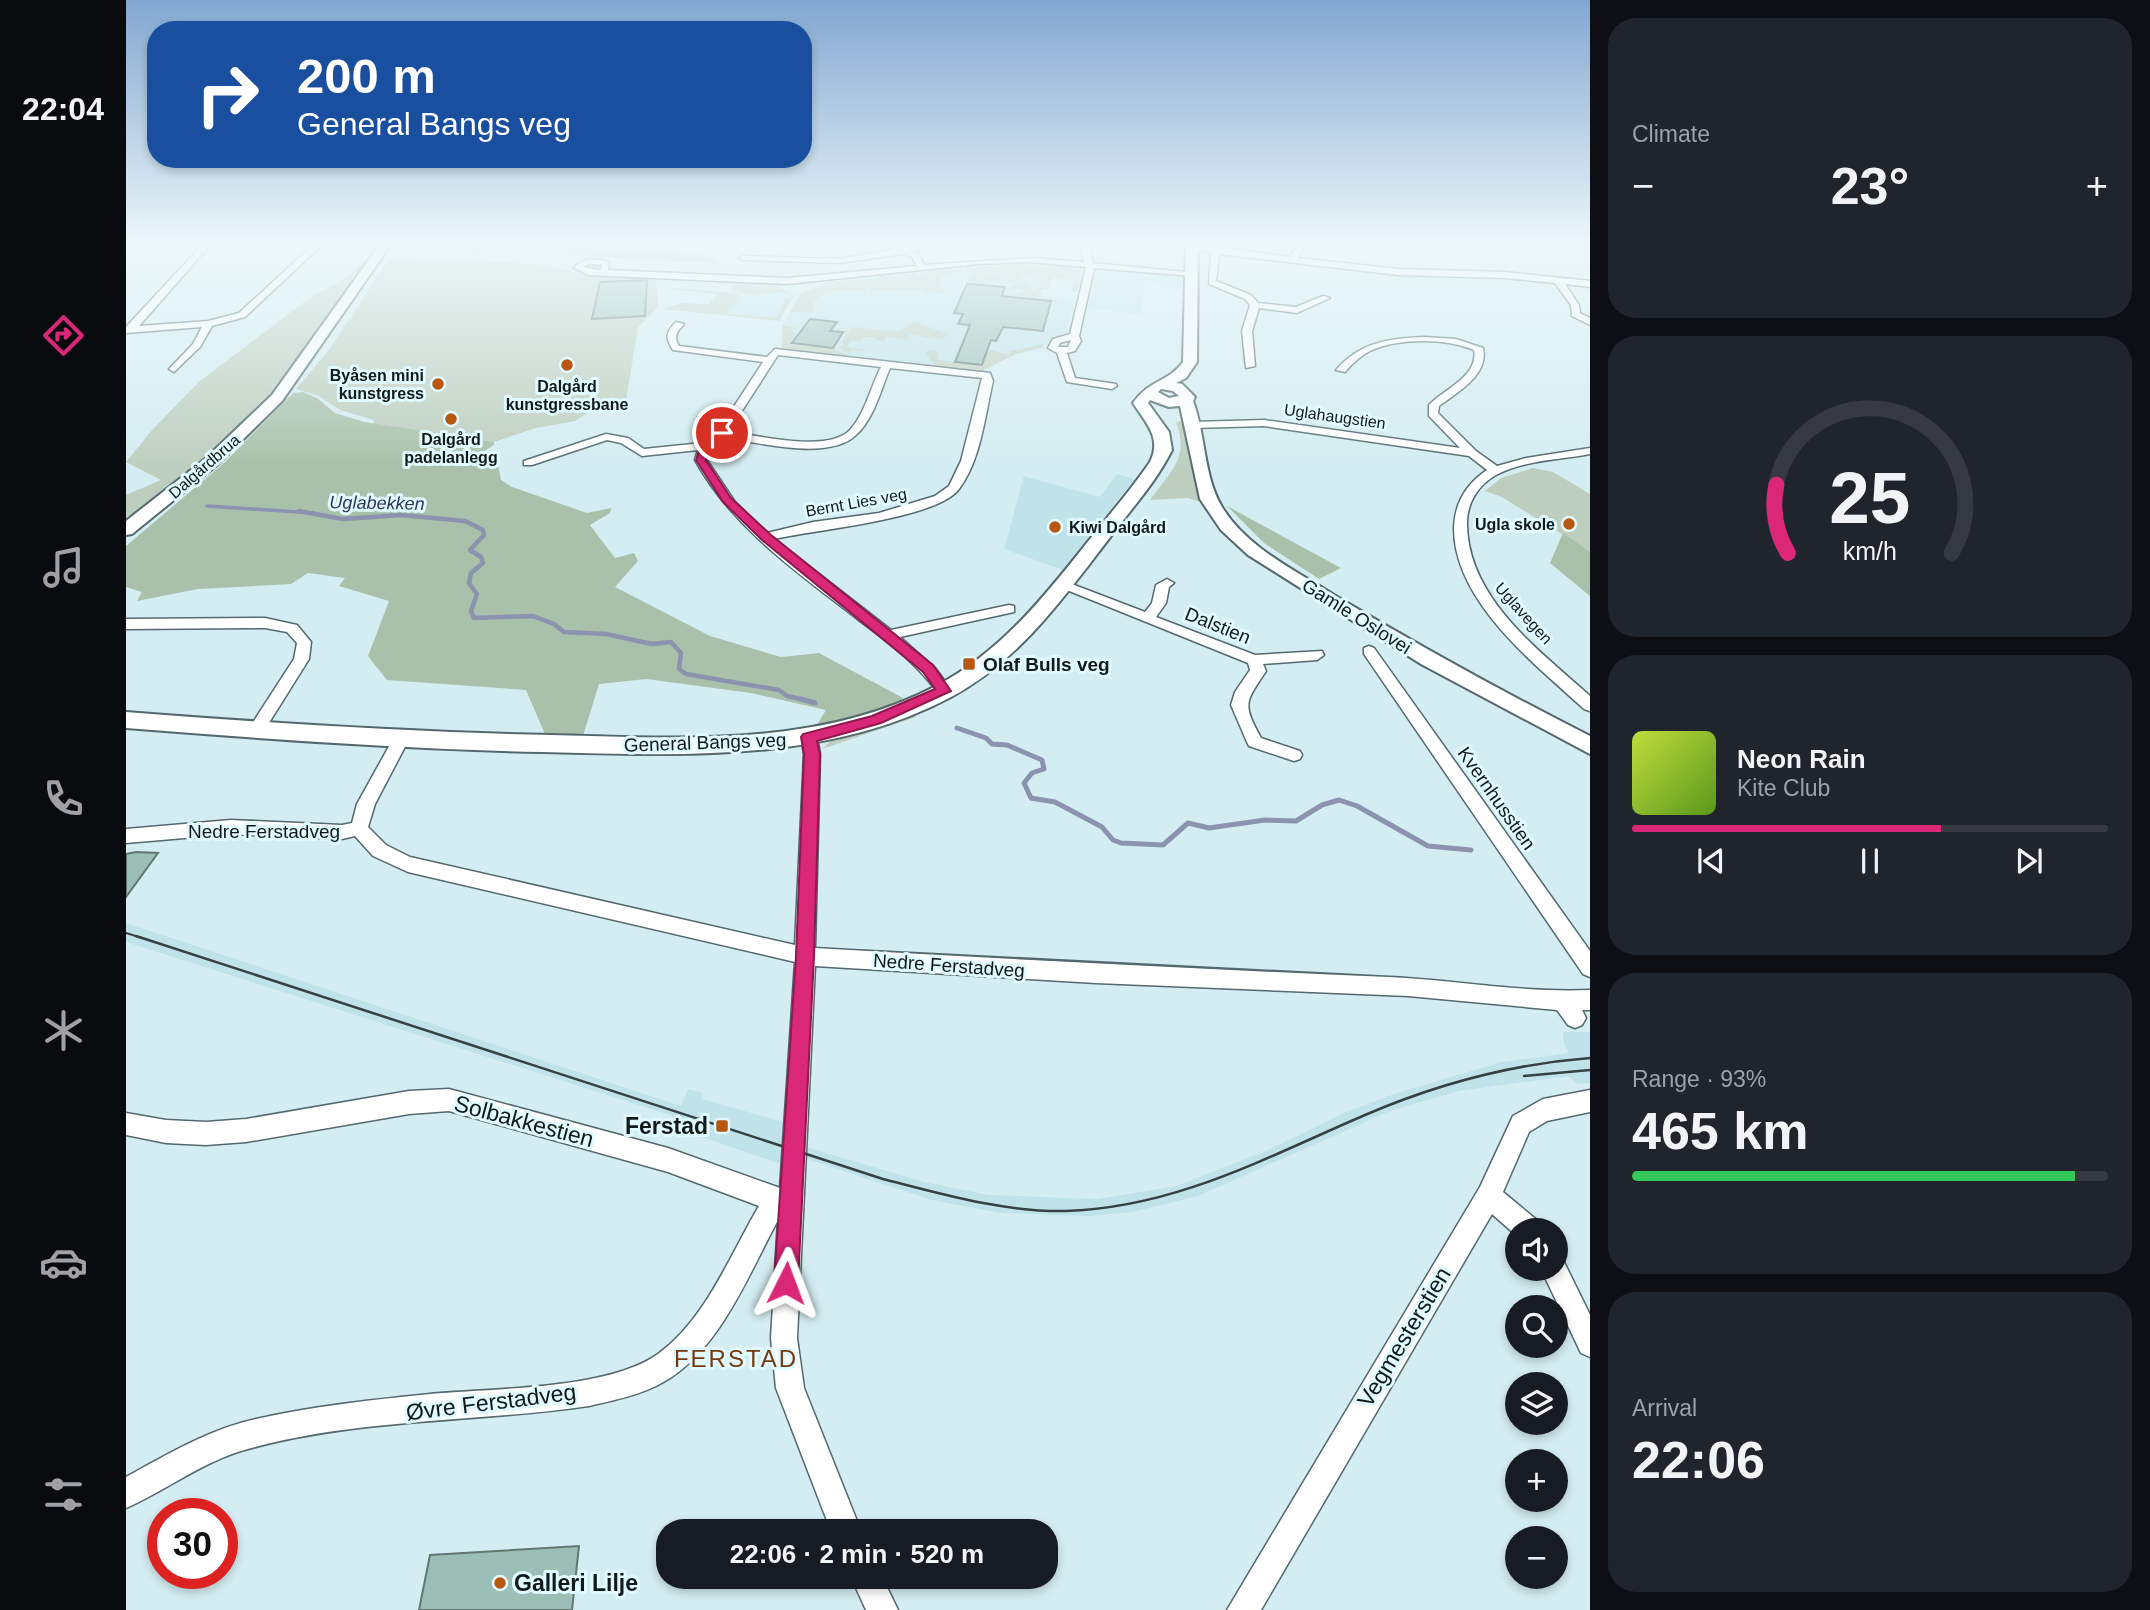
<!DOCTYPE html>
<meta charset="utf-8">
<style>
body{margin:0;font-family:Helvetica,sans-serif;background:#20242c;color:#f1f3f6;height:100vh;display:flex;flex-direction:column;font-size:26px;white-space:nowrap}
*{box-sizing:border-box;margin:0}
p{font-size:23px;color:#9ea1a6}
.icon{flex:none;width:38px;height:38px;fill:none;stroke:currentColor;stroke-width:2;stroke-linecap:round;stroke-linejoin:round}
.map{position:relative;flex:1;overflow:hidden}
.sheet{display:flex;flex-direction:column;gap:18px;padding:18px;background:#0d0f14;width:560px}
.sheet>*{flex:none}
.guide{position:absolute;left:21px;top:21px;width:665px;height:147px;border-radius:28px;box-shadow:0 4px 10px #0003;background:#1a4fa0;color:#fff;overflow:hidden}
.buttons{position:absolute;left:1379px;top:1218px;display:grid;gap:14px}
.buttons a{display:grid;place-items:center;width:63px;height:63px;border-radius:50%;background:#171b24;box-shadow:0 4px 10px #0003;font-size:35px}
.speed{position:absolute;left:21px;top:1498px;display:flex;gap:14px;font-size:35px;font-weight:700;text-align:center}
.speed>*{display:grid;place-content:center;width:91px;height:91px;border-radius:50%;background:#171b24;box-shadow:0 4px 10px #0003;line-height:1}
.speed .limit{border:10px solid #d22;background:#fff;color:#111}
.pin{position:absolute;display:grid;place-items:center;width:60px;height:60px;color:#fff;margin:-30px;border:4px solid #fff;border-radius:50%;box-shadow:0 2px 7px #0007}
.me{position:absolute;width:77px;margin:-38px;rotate:3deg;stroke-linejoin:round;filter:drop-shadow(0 0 5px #0008)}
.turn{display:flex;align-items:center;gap:24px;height:147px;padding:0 35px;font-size:32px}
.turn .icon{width:91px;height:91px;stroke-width:2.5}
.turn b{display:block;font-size:49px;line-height:60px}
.big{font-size:52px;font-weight:700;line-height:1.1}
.sheet .card{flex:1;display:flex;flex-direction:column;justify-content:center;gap:10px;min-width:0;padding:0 24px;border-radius:28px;background:#20242c}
.sheet .dial{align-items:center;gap:0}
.dial svg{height:182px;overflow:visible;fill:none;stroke:#363941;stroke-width:7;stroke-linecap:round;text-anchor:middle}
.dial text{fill:#f1f3f6;stroke:none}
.song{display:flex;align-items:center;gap:21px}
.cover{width:84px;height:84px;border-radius:10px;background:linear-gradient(135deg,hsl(70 70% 55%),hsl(90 70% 35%))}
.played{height:7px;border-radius:4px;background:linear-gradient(90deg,#db2777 65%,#363941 65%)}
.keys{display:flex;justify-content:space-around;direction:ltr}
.heat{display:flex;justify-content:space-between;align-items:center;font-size:38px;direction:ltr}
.charge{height:10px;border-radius:5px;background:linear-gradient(90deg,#34c759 93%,#363941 0)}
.trip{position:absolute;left:530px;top:1519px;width:402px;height:70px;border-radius:28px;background:#171b24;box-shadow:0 4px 10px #0003;font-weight:700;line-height:70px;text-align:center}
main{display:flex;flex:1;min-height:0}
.tab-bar{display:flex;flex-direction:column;width:126px;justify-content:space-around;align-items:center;background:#090b0e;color:#9ea1a6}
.tab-bar .icon{width:49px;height:49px}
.tab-bar .current{color:#db2777}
.tab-bar b{font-size:32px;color:#f1f3f6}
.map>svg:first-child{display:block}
.built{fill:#c0e3e9}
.green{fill:#becebe}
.forest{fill:#a9c1aa}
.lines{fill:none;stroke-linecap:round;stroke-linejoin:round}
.stream-far2{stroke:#8c93ae;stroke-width:3.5}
.stream-far1{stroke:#8c93ae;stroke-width:4.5}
.stream{stroke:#8c93ae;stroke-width:5}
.building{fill:#9bbfb6;stroke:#617771;stroke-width:2}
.street-casing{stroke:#53696d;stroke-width:3}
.secondary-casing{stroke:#53696d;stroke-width:4}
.street{fill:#fff;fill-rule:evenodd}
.secondary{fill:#fff;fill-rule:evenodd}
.tram-far1{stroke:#354143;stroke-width:2}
.tram{stroke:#354143;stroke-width:2.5}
.route{fill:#db2777;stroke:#8e194d;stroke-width:2}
.poi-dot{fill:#b75710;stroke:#e1faff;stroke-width:2.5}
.labels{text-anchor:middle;stroke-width:6;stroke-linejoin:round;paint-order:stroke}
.far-poi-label{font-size:16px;font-weight:bold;fill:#111a1b;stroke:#e1faff;text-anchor:end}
.far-street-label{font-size:16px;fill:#111a1b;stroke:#e1faff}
.far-water-label{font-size:18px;font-style:italic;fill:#2e355d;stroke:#e1faff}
.street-label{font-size:19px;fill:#111a1b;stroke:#e1faff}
.poi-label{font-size:19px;font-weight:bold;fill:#111a1b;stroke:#e1faff;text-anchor:start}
.near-street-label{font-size:23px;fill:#111a1b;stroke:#e1faff}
.near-poi-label{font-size:23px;font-weight:bold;fill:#111a1b;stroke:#e1faff;text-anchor:end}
.near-neighbourhood-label{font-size:24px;letter-spacing:2px;fill:#75380f;stroke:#e1faff}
</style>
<main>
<nav class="tab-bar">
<b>22:04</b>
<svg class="icon current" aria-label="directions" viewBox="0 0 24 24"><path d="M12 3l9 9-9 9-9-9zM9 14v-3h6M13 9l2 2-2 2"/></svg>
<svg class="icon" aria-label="music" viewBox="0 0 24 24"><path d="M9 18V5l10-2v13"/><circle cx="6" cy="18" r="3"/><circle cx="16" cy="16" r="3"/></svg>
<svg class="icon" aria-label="phone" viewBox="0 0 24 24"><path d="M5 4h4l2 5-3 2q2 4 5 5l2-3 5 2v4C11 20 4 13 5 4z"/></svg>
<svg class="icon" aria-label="climate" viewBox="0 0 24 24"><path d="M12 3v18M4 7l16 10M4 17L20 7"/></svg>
<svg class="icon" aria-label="car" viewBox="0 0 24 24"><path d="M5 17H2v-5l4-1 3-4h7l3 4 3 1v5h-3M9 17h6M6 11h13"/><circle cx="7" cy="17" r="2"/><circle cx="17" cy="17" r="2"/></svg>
<svg class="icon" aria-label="filters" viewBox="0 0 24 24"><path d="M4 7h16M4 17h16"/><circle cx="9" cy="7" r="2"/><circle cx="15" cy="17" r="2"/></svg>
</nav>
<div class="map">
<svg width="1464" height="1610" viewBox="0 0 1464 1610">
<rect width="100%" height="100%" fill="#d4edf2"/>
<path class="built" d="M876,265l43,11 -3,21 33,3 -8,31 -25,17 -27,6 -31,17 -203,-21 2,-26 18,-31 15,-4 8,-6z
M971,268l77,4 10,10 -7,10 -2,-5 -29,-3 -6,30 -55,-6z
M609,283l40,2 19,10 -15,26 -71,-8z
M991,474l17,5 -71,91 -59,-21 20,-73 76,21z
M0,923l555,183 7,-17 15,4 -1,6 85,24 -1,18 138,41 65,13 108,4 80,-13 91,-36 76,-37 53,-20 105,-31 67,-9 -5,-9 -1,-12h27v51l-13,1 -8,-8 -110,15 -69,20 -192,85 -65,16 -44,4 -89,-3 -68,-13 -147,-48 -1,13 -114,-39 3,-10 -547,-174z"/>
<path class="green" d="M255,243c-29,42 -56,88 -88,128 -47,59 -109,105 -167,151v-27l35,-15 -35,-18 27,-33 47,-48 108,-82 42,-24 9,-12 9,-3z
M298,243h63l-7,12 -60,-5z
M264,257l150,7 44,10 72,4 2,29 -20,20 -12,74 -22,1 -29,19 -39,7 -42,14 -121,-18 1,-4 -34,-10 -21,-14 -23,-7 33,-39z
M894,264l58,2 4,3 -5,23h-6l3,-12 -22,-2 -4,12 -7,-1 -3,9 -26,-3 14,-4 -16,-2 10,-8 13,8 -3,2 10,-4 -1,-7 -17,-5v3l-11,5 -6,-6 4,-2 -26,-4 15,4 4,5 -36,1 6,-8 -7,-2 1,-4z
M837,268l-1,3 -22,6v9l7,7 -21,-1 -2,-3 -51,2 -7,-7v7c-24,-1 -35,-4 -54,12l3,5 -3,5 -22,-1 11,-19c10,-2 17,-8 25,-10 18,-4 36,-4 51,-3v-3l39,-4 4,3 4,-2 -4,-2z
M609,283l40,2 19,10 -15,26 -116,-12 18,-6 28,1 9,-10 -47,-5 2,-1 68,6 -6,5 3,5 -10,5 1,5 43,4 6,-3 7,-16 8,-3 -9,-4 -30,3 -25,-4z
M788,322l34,12 -6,6 -19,-6 13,5 -26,-5 -3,6 -21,-4 -2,5 -8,-1 1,-3h-14l-2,4h-11l-3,6 21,4 -17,-1 -2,4 -11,-7 6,-2 -3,-3 12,-15 45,5z
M657,325l13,3 -7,3 8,2 -7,10 2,2 44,4 12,7 -66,-6z
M917,344l-1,4 -27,6 -33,17 -47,-5 -10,-14 9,-2 5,4 -2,6 45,5 3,-11 6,-4 18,5 2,-4z
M1056,421l7,15 11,66 -12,-4 -38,2c20,-28 40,-42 26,-78z
M1407,468l20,4 37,22v58l-88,-55 -17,-6 16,-13z
M784,713l6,4 -94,32 11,-10z"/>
<path class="forest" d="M412,243h37l49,7 15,-7 41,1 -6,9 28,1 17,9 -126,-6 -51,-10z
M177,392l14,6 18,15 29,9 130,20v3l-16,10 20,10 3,15 11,7 75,26 24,-5 -1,5 -20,12 25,33 19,-5 4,8 -23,26 95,49 71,21 38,-4 84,45 -7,7 -82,25 12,-20 -75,-17 -105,-14 -47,5 -17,55h-35l-21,-49 -139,-10 -19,-24 21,-55 -50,-15 6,-8 -37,-5 -17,11 -93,5 -61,12 5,-9 -16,-5v-41l98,-83 69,-70z
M1101,506l114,62 -22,11 -55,-36z
M1437,533l27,19v44l-40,-33z"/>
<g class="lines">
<path class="stream-far2" d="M81,506l106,7"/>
<path class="stream-far1" d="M173,511l44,8 58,-4 64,6 18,9 1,5 -14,15 11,7 2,6 -12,10 -2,10 8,11 -6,17 3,7 59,-2 21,8 10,8 42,2 46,10 19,-2 10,11 -2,16 7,5 93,16 8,6 21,5"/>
<path class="stream" d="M675,699l14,4
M831,728l29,10 6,6 15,1 35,15 2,9 -12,4 -8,10 7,15 24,4 47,25 11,13 8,3 42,2 25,-22 21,5 56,-8 31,1 26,-16 17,-5 18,6 71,40 43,4"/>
</g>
<path class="building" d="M521,280l-2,36 -53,3 8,-37z
M841,284l38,3 -3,9 49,5 -8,30 -40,-4 -7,14 -5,-1 -9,25 -27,-3 15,-37 -12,-1 5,-10 -9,-1z
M684,319l27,3 -7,9 13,1 -10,16 -41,-5z
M10,852l22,1 -32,44v-43z
M453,1546l-7,64h-153l11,-55z"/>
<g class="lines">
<g class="street-casing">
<path id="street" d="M78,243h8l-73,83 69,-5 31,-8 76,-70h9l-79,74 -33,9 -12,21 -26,25 -5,-3 24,-25 9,-17 -76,6v-6z
M801,243h15l-29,8 5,2 6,12 106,-7 54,4 -4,-19h8l5,20 103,10 -4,3 -98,-8 -15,68 2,5 -6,10 -8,2 8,25 41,6 1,2 -5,3 -45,-7 -10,-29 -9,-5 5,-9 17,-5 16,-67 -56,-5 -52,2 -191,20 -199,-9 -14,-7c9,-11 22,-10 35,-6l-1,8 179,8 130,-12 -5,-9 -9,-3 -64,9 -96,-3 -4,-2 4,-2 96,3zM463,264l13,1 -2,5 -17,-3zM945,340l-3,7h-10l2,-4z
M972,243h54l1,1 -4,2z
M1173,243h8l-9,15 100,11 107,3 85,9v6l-25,-3 14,21 1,8 10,5v7l-18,-9 -1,-11 -16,-22 -50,-5 -107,-3 -179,-21 -3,27 35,14 7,8 38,4 27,-11 7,2 -33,15 -38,-5 -7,23 3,35 -9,2 -4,-37 8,-26 -5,-6 -36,-15 2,-31 -23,-5c12,-6 83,7 102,9z
M550,322l8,2c-7,8 -11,12 -5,22l88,11 8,-8 215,24 3,8c-8,34 -12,79 -34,108 -22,30 -146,41 -185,50l117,91 118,-25 5,1v6l-114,25 35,31 17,23 -3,4h-10c-21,-31 -50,-52 -79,-74 -60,-47 -127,-92 -165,-161l3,-10 -56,6 -21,-13 -14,-3 -75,25h-8v-4l82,-27 22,4 16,11 58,-6 16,-12 45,-69 -90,-12c-8,-12 -7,-18 3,-28zM652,355l103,12c-10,19 -16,47 -31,63 -22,23 -93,6 -121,1zM764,368l92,10 -21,83 -12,25 -14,10 -56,17 -66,9 -46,11 -32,-31 -28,-42 3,-13 14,-10c33,6 106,24 132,-2 18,-16 25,-46 34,-67z
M1299,337l31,2 27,9c6,27 -25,44 -44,58l-1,7 38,38 21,15 29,-8 64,-10v6c-31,6 -66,6 -94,21 -18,10 -29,28 -29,48 0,75 72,127 123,173v15l-6,-2c-49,-45 -131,-108 -130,-182 1,-24 12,-43 33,-57l-18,-14 -205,-30 -71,2 -6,-3 6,-3 71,-2 196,28 -31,-32v-11c15,-16 50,-29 45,-55 -29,-12 -76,-12 -104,1 -10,5 -18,13 -25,21l-9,-2c24,-28 54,-32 89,-33z
M1041,579l7,4 -5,4 -3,16 -10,14 99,38 67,-4 2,4 -7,5 -54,4 3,7c-21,32 -24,32 -5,67l39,13 2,4 -2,4 -6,2 -45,-15 -2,-4 -16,-37 4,-13 15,-22 -2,-7 -191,-77 7,-4 5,1 76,29 7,-9 4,-18z
M139,618l32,7 14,17 -2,17 -47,75 -6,2 -8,-6 46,-71 3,-16 -10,-11 -22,-4 -139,1v-10z
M1243,646l5,2 216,303v26l-7,-3 -219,-320v-6z
M683,731l8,6 3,17 -5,194c191,11 382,21 574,29 67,3 134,16 201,13v20h-8l4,8 -4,7 -7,3 -7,-3 -11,-15 -149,-14 -312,-13 -281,-17 -18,372 7,50 57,143h-30l-55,-143 -5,-50 7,-118c-31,57 -60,136 -122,166 -21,10 -45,15 -67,20 -115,17 -236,12 -348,45 -42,13 -76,40 -115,57v-31c42,-23 84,-48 130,-58 57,-13 116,-19 174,-25 62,-6 178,-4 228,-40 48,-35 72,-99 101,-148l-91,-34 -219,-61 -40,3 -163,28 -40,3 -40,-2 -40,-8v-22l40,7 40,2 40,-3 163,-28 40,-2 219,59 112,40 15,-226 -387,-90 -35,-16 -18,-20 -13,3 -111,-5 -105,9v-14l105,-9 111,5 10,-2 5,-19 35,-63 8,-6 8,6 -33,63 -7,23 18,18 24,12 385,88 9,-191 -3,-17z
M1464,1090v22l-43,9 -18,11 -26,60 35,29 3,9h-24v6l-25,-22 -231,396h-34l253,-423 33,-71 30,-17z
M1430,1257l7,3 27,55v42l-9,-4 -40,-84h15z
M725,1577h31l16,33h-32z"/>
</g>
<g class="secondary-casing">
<path id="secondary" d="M255,243h11l-110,158 -65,64 -85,69 -6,1v-14l79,-62 67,-64z
M1060,243h12l-1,119 -11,16 -10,5 6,1 13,13 -2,4c13,34 10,74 29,106 24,40 74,64 112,88 84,50 169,97 256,141v18l-169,-90 -173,-109 -27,-25 -21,-31 -20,-93 -11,1 -19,-7 -2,3 21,29 3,18c-16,32 -40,58 -61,86 -47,61 -91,124 -160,161 -126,67 -272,58 -409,55 -139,-3 -277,-13 -416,-24v-16c142,11 283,20 425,23 129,3 267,13 385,-49 67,-35 112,-94 158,-152 19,-24 39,-47 56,-72 12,-24 -4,-39 -17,-59 17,-24 36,-21 50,-41zM1035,389l12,2 6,5 -10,2 -11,-6z"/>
</g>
<use href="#street" class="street"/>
<use href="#secondary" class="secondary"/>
<path class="tram-far1" d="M0,933l16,5"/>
<path class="tram" d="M10,936l747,243c59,15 120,33 182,32 110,-3 202,-54 300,-96 72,-31 147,-51 225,-57
M1398,1076l66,-6"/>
</g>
<linearGradient id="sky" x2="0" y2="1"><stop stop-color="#83a7d1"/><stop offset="0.52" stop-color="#ecf7f9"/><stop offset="1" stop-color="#ecf7f9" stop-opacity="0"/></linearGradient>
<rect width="1464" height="469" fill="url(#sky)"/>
<path class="route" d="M593,431l8,2 -18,14 -3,13 25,38 40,37 162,130 18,26 -70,32 -64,18 3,13 -6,202 -16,327 -4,9 -8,3 -8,-3 -4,-9 22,-327 8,-202 -3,-17 2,-3 69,-18 63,-27 -12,-17 -161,-132 -39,-38 -27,-42 5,-16z"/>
<g class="poi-dot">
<circle cx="441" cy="365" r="7"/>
<circle cx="312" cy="384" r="7"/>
<circle cx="325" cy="419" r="7"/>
<circle cx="1443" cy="524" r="7"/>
<circle cx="929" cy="527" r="7"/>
<rect x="836" y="657" width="14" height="14" rx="3.5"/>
<rect x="589" y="1119" width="14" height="14" rx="3.5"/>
<circle cx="374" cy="1583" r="7"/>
</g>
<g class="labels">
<g class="far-poi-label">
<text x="298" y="381">Byåsen mini<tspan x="298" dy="18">kunstgress</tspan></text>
<text x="441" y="392" text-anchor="middle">Dalgård<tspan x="441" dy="18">kunstgressbane</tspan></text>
<text x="325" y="445" text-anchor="middle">Dalgård<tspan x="325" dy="18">padelanlegg</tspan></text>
<text x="1429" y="530">Ugla skole</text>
<text x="943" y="533" text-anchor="start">Kiwi Dalgård</text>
</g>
<g class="far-street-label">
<text transform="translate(1209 416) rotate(8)" y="6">Uglahaugstien</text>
<text transform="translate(78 466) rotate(-41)" y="6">Dalgårdbrua</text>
<text transform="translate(730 502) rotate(-10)" y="6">Bernt Lies veg</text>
<text transform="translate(1398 613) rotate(48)" y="6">Uglavegen</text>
</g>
<g class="far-water-label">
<text transform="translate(251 503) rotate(1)" y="6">Uglabekken</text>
</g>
<g class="street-label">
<text transform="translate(1231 616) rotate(32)" y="7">Gamle Oslovei</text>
<text transform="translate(1092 625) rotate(22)" y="7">Dalstien</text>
<text transform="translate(579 742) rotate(-2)" y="7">General Bangs veg</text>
<text transform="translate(1371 798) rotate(55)" y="7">Kvernhusstien</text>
<text x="138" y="838">Nedre Ferstadveg</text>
<text transform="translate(823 965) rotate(4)" y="7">Nedre Ferstadveg</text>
</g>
<g class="poi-label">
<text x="857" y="671">Olaf Bulls veg</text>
</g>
<g class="near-street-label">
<text transform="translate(398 1121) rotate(15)" y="8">Solbakkestien</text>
<text transform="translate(1278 1337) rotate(-59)" y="8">Vegmesterstien</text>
<text transform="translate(365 1402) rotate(-7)" y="8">Øvre Ferstadveg</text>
</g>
<g class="near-poi-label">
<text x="582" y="1134">Ferstad</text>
<text x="388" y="1591" text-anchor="start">Galleri Lilje</text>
</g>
<g class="near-neighbourhood-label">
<text x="610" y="1367">FERSTAD</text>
</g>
</g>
</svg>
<div class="buttons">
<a><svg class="icon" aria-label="sound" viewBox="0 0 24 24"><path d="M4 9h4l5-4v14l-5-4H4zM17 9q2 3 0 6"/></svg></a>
<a><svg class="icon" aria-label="search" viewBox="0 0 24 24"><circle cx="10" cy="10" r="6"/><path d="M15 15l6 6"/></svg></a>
<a><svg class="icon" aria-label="layers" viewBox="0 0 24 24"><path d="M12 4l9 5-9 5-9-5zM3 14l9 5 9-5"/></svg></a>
<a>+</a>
<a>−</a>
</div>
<div class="speed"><div class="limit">30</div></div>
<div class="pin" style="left:596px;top:433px;background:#d93025"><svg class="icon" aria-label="arrive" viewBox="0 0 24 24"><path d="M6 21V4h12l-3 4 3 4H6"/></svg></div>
<svg class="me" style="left:660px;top:1283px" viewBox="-20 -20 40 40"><path d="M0-17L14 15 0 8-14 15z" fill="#db2777" stroke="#fff" stroke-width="4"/></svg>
<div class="trip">22:06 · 2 min · 520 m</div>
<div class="guide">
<div class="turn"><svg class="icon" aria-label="right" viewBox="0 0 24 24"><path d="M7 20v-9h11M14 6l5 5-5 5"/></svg><div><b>200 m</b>General Bangs veg</div></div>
</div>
</div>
<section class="sheet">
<div class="card"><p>Climate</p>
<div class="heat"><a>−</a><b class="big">23°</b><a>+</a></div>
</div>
<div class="card dial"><svg viewBox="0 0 100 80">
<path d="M14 69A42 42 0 1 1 86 69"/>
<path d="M14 69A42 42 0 0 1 9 39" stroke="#db2777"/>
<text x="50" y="56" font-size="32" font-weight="700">25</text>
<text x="50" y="72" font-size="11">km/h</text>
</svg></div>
<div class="card">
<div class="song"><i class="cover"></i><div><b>Neon Rain</b><p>Kite Club</p></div></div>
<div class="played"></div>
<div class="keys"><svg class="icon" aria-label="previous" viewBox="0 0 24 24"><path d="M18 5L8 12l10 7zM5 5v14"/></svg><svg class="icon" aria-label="pause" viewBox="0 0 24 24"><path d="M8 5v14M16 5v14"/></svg><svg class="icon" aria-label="next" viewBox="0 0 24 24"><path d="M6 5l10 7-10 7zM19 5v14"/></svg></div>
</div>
<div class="card"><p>Range · 93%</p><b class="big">465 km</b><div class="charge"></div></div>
<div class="card"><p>Arrival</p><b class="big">22:06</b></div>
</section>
</main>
